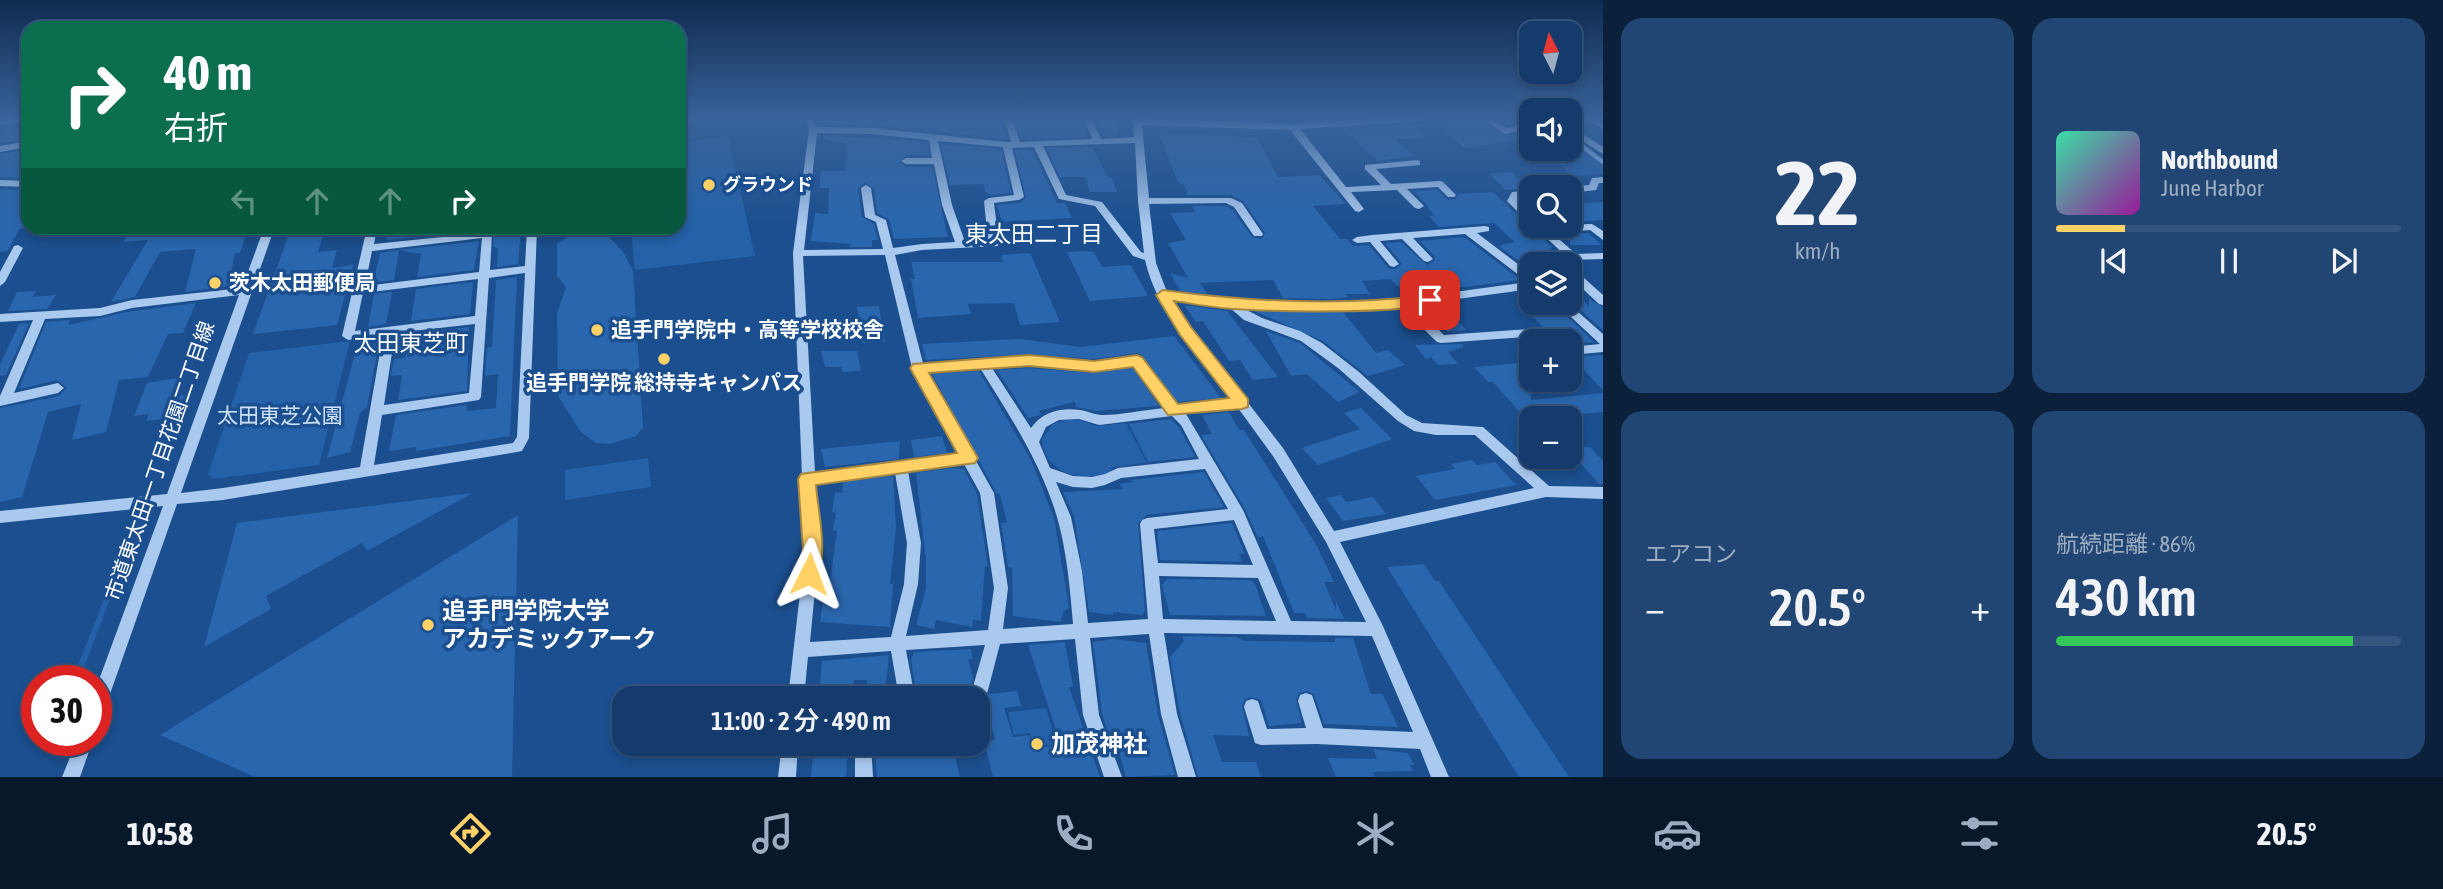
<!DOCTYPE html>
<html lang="ja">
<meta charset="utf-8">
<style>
body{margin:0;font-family:"Asap Condensed","Noto Sans JP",sans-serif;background:#214673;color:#f1f3f6;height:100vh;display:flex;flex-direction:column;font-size:26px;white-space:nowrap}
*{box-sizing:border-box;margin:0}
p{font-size:23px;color:#9dadc1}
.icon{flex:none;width:38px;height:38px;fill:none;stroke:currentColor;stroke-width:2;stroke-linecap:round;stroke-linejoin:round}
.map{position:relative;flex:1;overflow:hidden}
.details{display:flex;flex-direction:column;gap:18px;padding:18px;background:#0b203b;width:840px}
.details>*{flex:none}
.guide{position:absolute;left:21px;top:21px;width:665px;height:214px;border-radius:21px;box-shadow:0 4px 10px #0003,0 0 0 2px #33557e;background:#0b6e4f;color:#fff;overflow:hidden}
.needle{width:46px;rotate:354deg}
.buttons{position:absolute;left:1519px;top:21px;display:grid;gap:14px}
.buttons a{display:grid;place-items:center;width:63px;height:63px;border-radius:14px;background:#143b6b;box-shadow:0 4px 10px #0003,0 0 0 2px #33557e;font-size:35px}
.speed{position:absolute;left:21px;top:665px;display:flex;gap:14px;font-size:35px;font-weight:700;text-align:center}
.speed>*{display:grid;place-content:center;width:91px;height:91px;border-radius:50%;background:#143b6b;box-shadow:0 4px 10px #0003,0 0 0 2px #33557e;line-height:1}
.speed .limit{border:10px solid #d22;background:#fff;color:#111}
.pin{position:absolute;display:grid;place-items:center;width:60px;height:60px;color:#fff;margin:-30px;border-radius:14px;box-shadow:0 4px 10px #0006}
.me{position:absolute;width:77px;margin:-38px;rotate:3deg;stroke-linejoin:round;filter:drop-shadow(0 0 5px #0008)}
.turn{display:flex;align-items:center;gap:24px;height:147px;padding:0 28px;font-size:32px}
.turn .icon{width:91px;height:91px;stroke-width:2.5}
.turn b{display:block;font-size:49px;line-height:60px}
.lanes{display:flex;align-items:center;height:66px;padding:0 28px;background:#0003;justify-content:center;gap:35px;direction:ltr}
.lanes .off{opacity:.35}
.big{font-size:52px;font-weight:600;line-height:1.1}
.details .widget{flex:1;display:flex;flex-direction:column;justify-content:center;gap:10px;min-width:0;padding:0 24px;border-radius:21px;background:#214673}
.details .dial{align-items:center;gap:0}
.dial b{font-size:91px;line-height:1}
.song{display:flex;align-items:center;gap:21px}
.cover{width:84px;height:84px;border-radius:10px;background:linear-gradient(135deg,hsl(160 70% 55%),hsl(300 70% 35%))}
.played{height:7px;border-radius:4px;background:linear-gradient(90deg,#ffd166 20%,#33557e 20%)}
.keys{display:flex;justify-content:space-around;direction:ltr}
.heat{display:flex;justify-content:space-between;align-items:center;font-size:38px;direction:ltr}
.charge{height:10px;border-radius:5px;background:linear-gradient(90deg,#34c759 86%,#33557e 0)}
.details .tiles{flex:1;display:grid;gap:18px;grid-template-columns:repeat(2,1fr)}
.trip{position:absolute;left:612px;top:686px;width:378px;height:70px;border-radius:21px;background:#143b6b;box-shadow:0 4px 10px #0003,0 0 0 2px #33557e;font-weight:600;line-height:70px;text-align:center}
.dock{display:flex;height:112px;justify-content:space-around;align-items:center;background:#08182b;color:#9dadc1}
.dock .icon{width:49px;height:49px}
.dock .active{color:#ffd166}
.dock b{font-size:32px;color:#f1f3f6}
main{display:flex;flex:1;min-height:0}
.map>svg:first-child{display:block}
.green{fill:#2461a8}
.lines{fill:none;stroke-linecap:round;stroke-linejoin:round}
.stream{stroke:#9cc4f0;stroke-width:4.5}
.building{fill:#2a66ad}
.minor{fill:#a9c9ee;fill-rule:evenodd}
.route{fill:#ffd166;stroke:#a68842;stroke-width:2}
.poi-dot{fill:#ffd166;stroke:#1b4f8f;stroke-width:2.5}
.labels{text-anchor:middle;stroke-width:7;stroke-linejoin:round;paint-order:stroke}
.far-poi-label{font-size:18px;font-weight:bold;fill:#fff;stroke:#1b4f8f;text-anchor:start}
.poi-label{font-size:21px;font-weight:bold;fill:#fff;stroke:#1b4f8f;text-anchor:start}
.park-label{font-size:21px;fill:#cfe3fa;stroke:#1b4f8f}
.street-label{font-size:21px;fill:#fff;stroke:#1b4f8f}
.neighbourhood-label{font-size:23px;fill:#fff;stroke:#1b4f8f}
.near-poi-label{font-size:24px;font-weight:bold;fill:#fff;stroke:#1b4f8f;text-anchor:start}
</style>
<main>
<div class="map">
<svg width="1603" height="777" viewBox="0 0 1603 777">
<rect width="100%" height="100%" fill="#1b4f8f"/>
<path class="green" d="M728,137l27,119 -120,14 -4,-42h48v-86z
M1570,139l33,24v11l-31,2 -28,-27h26z
M350,341l-31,124 -105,14 -6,-5 41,-121z
M1066,420h15l15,6 30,-3 21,40 -34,4 -3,5c-26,12 -67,1 -68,-33l11,-15z
M648,458l3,29 -86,13v-30z
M136,517h5l-62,164h-7z
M1046,708l11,36 -23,2 -4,-13 -16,2 -6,-23z"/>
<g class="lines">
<path class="stream" d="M1570,137l33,25"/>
</g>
<path class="building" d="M896,118l29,3v-3h77l5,21 -135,-14h-46v-5z
M1037,118h45l6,19 -66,2 -7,-20z
M1095,118h22l2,17 -16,1z
M1461,118h18l23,18 29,-4v6l-66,10 -28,-23 29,-3z
M28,124v15l-28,4v-7l9,-10z
M1411,124l15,13 -31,3 20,16 -38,5 -34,-32z
M1159,134l98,3 21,40 41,-2 27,29 -33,2 27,33h7l6,7 16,-1 20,24h6l7,-5 -17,-21 16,-1 26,23 7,-4 1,-4 -15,-16 44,-4 57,43 -114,14 -17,-15 -28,2 8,13h-24l2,3 -15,2 -50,-1 -10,-18 -73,3 7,11 -27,-3 -10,-18 18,5 -20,-35 18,-3 -16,-27 25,-1 -3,-6h33l7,3 20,28 10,2 3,-6 -22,-32 -12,-6h-43l-4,-10 -6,-3z
M825,136l102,6 2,13h-23l-7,7 7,5h26l16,70 -54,2 -5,-20 -12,-6 -3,-25 -9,-5 -7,5 4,29 12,7 4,16h-6v7h-22v-3l-39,-3 4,-28 13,1 1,-26h-9v-14l2,-3h24l1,-27 -22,-4z
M941,144l60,5 10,44 -20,2 -6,-4 -1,-7 -34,1z
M1092,147l16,31h4l5,14h-27l-5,-15h-25l-13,-29z
M28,150v28l-28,-1v-23z
M1015,150h17l25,53h8l7,15 -70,4 -5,-17 22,-2 7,-5z
M1512,172l17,16 -23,2 -17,-16z
M0,189l28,1v38l-9,1 -11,22 -8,1z
M1437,190l11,10 8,-1 2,-5 35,-2 60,56 -4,1 6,5 -25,2 1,15 -32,-25 16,-4 -21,-19 -55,4 -10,-11h5l-8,-12 -13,-13z
M1603,202v18l-33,2v-18z
M133,228h115l-8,25h-5l-7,33 -43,6 11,-43 -36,3 -25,45 -24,5 37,-62 -25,2z
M389,228h132l-3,36 -21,3 1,-19 -4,-1 -2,-17 -106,10z
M578,230l19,1 12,6 14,15 10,19 10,157 -7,8 -26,8 -14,-1 -16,-12 -22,-35 -1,-82 9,-27 -9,-11v-32z
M324,233l-6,19 19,-2 -5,18 21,-3 -16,60 -84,9 35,-97z
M1588,233l14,12h-32v-11z
M479,241l-5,29 -57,7 4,-23 -22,-4z
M399,250l-5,30 -17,2v-4l-3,1 6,-26z
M1087,251l7,1 8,15 29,-2 17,31 -58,5 -23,-49z
M1030,253l30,69 -40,3 -6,-22 -46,1 3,10 -53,4 -7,-39h4l-4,-17h92l-2,-7z
M517,277l-7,159 -94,15v-4l-27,4 7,-36 70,-10 2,6 28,-3 2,-34 -13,2 2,-28 5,-1 4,-67z
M473,282l-3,32 -59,7 5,-32z
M1570,289l19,17v-7l14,8v23l-33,-29z
M36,291l-4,6 24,-2 -9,14 -39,2 9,-19z
M392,292l-6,32 -18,3 6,-33z
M1531,292v11h22l41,39 -24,2v-3h-19l-13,-13h6l-20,-20h3l-3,-3 5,-1 -11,-11z
M196,303l-13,30 -15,1 -20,43 -29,3 -13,52 -34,8 9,-36 -33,8 -26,85 -22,5v-94l59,-12 8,-8 -10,-8 -38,9 27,-67 24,-2 -2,5 59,-13z
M1184,305l43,6 51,66 -25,3 -13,-20 -11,1 -26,-40 -7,1z
M879,306l6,36 -23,1 -5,-36z
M1254,311l89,1 33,41 12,-3 17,15 -37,11 -45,-35z
M1455,318l11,12 -19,2 -11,-13z
M29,323l-23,52 -6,1v-11l19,-41z
M469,327l-2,64 -69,9 4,-25 -11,1 3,-17 11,-1 4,-24z
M1266,331l34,12 60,49 -22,10 -31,-28 -16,2z
M1174,336l47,62 -45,4 -33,-46 -5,-3 -44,6 -65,-5 -103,6 -4,-16 98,-5 61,8z
M380,338l-13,69 -7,6 -10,39 -23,6 31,-116z
M1463,344v3l-15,5 10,12 -20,1 -7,-8 -5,2 -11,-14z
M821,351h36l4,20 -19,1 -1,-5h-16z
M1603,355v35l-19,-20 -14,1v-14z
M1531,362v38l72,-7v19l-77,7 -33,-37h-5l-14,-15z
M1029,368l65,5 39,-5 26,38 -64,5 -19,-4 -1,-5 -36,9 2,4 -13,3 -31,-48z
M979,371l52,89 23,58 15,90 -6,4 -2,10 -48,-6 -1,-48 -4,-1 -7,-44h6l-7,-29h-3l-65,-120z
M182,377l-5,19 13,-2 -5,14 -20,3 -3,8 -16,2 3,-7 -15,2 13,-33z
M1361,408l31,31 -74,26 -16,-17 58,-19 -16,-16z
M1229,412l10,18h5l73,116 17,36h-10l12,28v-9l8,18 -37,-1 -2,-5h-11l-31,-77 -5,2 -13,-29 -44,-74 11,-1 -10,-19z
M1171,419l8,8 16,30 -47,5 -19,-38z
M942,436l5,17 -33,4 -3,-17z
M900,441l-1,18 -74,8 -4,-18z
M1590,447l13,14v23h-4l-29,-33v-3z
M1472,460l5,5 18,-3 21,23 -81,15 -19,-24 39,-7 -4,-5z
M952,468l12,1 13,25 11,73 -3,-1 -4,55 -8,-2 -1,8 -36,-7 -2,9 -18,-4 10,-37v-29l-10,-86z
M1204,472l20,35 -77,8 -9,8 7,88 -3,4 -29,-3v3l-24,-3 -15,-96 -11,-24 60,-3 -3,-5 13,-2 -2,-2z
M893,476l3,52 -6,56h3l-3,43 -70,-5 4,-24h4l9,-67 -4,-1 3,-17 -4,-1 3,-20 7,1 1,-11z
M473,493l-106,58 -5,-8 -96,53 5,13 -67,38 33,-124z
M1341,495l5,7 27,-5 13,17 -43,7 -17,-23z
M518,515l-6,262h-257l-95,-42z
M1232,523l13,31h-6l3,8 -82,-2 -3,-29z
M1424,564l11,17h4l130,196h-50l-132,-210z
M1167,579l83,1 5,4 11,32 -96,-1 -8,-30z
M1182,636l54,1 9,4 90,1v-4h18l18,56h12l15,33 -74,-3 -10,-30 -7,-3 -8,2 -3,7 6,23 -33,3 -8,-26 -10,-3 -6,2 -3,7 7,30 -36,-1 9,27h34l5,15h-63l-18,-64 -10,-56 14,-16z
M1114,639l32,4 12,72 17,60 -49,2 -11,-39h-5l-8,-24 -9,-72z
M1065,642l8,45h-4l31,90h-107l-8,-33 10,-5 -11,-40 5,-5 28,-3 4,15 -17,2 9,29 16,-2 4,13 28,-3 -33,-100z
M971,649l2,10h-5l5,19 -3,13 3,7h-56l-6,-38 3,-8z
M889,655l-3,30 8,1 2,12h-28l-1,-18h-13l-1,18h-34l3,-37z
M814,744h34l-2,33h-35z
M880,744h72l8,33h-83l-2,-26h6z
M1373,749l35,4 6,12h-4l3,6 -40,1 2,5h-39l-8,-19 49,1z"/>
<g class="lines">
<path class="minor" d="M9,118h19v3l-28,4v-6z
M805,118h8l4,9 55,1 135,14h4l-7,-24h8l8,24 72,-3 -8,-21h8l9,21 33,-2 -1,-19 160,6 89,-6h44l-4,3 -122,8 46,58 35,-2 -16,-16v-4l52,-5 3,1v4l-44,4 15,15 49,-3 3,1 13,13 -2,2h-6l-10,-10 -31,2 17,17 -5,3 -4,-1 -18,-18 -46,2 13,17 -5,3 -4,-1 -65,-81 -148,-5 7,73h82l11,5 21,31 -1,2h-8l-20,-29 -8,-4 -77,1 7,59 11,29 65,8 149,2 147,-20 -63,-48 -52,4 20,21 -5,3 -4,-1 -22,-22 -22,2 19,23 -5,3 -4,-1 -20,-24 -13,1 -5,-3 5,-3 15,-2 113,-9 4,1v4l-12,2 54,41v15l-118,16 31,30 85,-6 17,9 2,3h-14l-7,-4 -86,6 -4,-1 -36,-35 -20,3 -138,-2 19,10 38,13 22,12 37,29 47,43 16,8 61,4 66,59 54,1v12l-57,-2 -206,45 42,82 67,153h-18l-11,-28 -103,-5 -56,1 -6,-2 -11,-36 2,-6 6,-2 6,2 9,28 39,-1 -8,-27 2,-6 6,-2 6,2 11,33 90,4 -41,-96 -208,-3 13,81 19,63h-18l-17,-63 -12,-80 -59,4 9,77 23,62h-18l-21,-62 -8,-76 -75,5 -12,46 -2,6 -6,2 -6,-2 -2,-6 13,-45 -79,5 9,48h-16l-8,-47 -83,6 -4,41h-16l17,-149 -3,-66 -2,-4 2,-3 -9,-223 16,-123zM817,133l55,1 57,6 3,18h-26l-5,3 5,3h28l8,41 13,37 -33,2 -29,4 -7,-28 -11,-5 -4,-27 -5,-3 -5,3 4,29 11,5 7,27 -79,1zM938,141l65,6 11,48 -25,3 -5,3 4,40 -23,1 -13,-37zM1135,143l3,58 6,52 -3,-1 -39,-50 -36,-7 -23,-49zM1034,147l25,52 36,7 38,50 12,4c12,53 54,97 86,140l-54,6 -10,-10 -26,-39 -4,-1 -43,6 -65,-5 -106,6 -28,-108 27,-5 76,-4 1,-2 -5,-41 25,-3 5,-3 -12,-49zM885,255l27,113 47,86 -144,19 -12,-217zM1172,300l57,7 15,13 57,21 37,27 60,53 16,10 22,4h39l59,53 -200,43 -51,-83 -99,-128zM1029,365l65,5 40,-5 30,43c-21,2 -42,7 -62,7 -7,0 -14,-4 -22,-5 -19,-3 -38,2 -49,18l-39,-60zM980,368c30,48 61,95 77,149 10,35 13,72 16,107l-70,5 5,-41 -14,-95 -68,-121zM1238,408l35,48 53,86 40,80 -75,-1 -48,-111 -57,-96zM1172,416l9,9 18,34 -81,9 -13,6 -13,3 -19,-1 -23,-8 -11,-26 7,-15 13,-7 20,-1 20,6zM964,464l16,29 14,95 -6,42 -82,6 12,-52 3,-41 -13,-72zM1205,469l23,40 -81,9 -5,2 -2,4 8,95 -60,4 -6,-52 -11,-54 -15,-35 17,5 19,1 13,-3 16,-7zM895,473l12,70 -3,41 -13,53 -81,5 9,-93 -3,-66zM1234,520l19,45 -95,-2 -4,-34zM1159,576l99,2 18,43 -113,-2z
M1482,118h10l14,10 25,-5v6l-27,5z
M1586,118h10l7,4v7z
M1570,126l33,21v7l-33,-21z
M28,141v6l-28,5v-6z
M1603,177v6h-4l-3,7 -26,3 -1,-6 20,-2 3,-7z
M0,180l28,1v6l-28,-1z
M1531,190v6l-12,1 -2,3 14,14v8l-4,-1 -20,-20 5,-9z
M1592,224l11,7v9l-13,-10 -38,3 24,21 27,-1v6l-33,1 -36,-34z
M120,228h10l-4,6 -4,1 -5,-3z
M264,228h48l-5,3 -35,4 -91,258 42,-5 137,-21 23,-132 -35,5 -6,-4 25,-108h10l-3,16 117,-12 1,2 -2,36 35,-4 2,-38h10l-8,210 -7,13 -5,1 -294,48 -46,4 -73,207 -2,6 -6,2v-31l67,-182 -163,17v-12l167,-17 72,-199 -107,13 -32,8 -55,3 -31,74 44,-10 6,5 -6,5 -58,13v-10l33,-76 -33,2v-8l100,-6 32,-8 110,-12zM482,238l-3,34 -114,14 7,-35zM525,273l-8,164 -4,6 -139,22 8,-50 97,-15 2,-3 8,-119zM478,279l-3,37 -120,15 8,-38zM475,324l-6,69 -85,12 11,-72z
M18,245l5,3 -18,34 -5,4v-14l14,-26z
M1570,268l4,1 29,26v10l-4,-1 -29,-27z
M1556,303h12l35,31v18l-33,3v-8l30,-3z
M77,740h16l-13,37h-18z
M782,744h16l-2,33h-18z
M855,744h16l2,33h-18z"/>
</g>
<linearGradient id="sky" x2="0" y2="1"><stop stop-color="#0f2b4f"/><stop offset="0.52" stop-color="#39639b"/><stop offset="1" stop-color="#39639b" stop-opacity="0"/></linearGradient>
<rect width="1603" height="227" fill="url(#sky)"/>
<path class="route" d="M1163,290c88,12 179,16 267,5l7,5c-14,16 -174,11 -203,9 -20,-1 -40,-5 -60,-8l17,26 57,72v8l-6,2 -74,6 -35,-48 -39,5 -65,-6 -100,7 49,85 -3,5 -159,22c2,28 13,68 0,95l-7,3 -6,-3 -3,-6 3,-25 -5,-70 3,-5 156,-21 -47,-85 3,-4 116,-9 65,6 43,-6 5,2 36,47 51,-6 -49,-63 -24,-40z"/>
<g class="poi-dot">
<circle cx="709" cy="185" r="7"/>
<circle cx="215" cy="283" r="7"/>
<circle cx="597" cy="330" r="7"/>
<circle cx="664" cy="359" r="7"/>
<circle cx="428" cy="625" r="7"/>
<circle cx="1037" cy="744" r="7"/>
</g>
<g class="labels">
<g class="far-poi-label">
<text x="723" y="191">グラウンド</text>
</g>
<g class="poi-label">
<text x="229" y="290">茨木太田郵便局</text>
<text x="611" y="337">追手門学院中・高等学校校舎</text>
<text x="664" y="390" text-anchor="middle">追手門学院 総持寺キャンパス</text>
</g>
<g class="park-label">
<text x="280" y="423">太田東芝公園</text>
</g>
<g class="street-label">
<text transform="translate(160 461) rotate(-71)" y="7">市道東太田一丁目花園二丁目線</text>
</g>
<g class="neighbourhood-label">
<text x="1034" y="242">東太田二丁目</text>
<text x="411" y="351">太田東芝町</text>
</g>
<g class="near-poi-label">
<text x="442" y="619">追手門学院大学<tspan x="442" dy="28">アカデミックアーク</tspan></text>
<text x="1051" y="752">加茂神社</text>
</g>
</g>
</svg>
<div class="buttons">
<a><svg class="needle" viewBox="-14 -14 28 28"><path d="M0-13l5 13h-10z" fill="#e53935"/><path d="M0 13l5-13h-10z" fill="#9dadc1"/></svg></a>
<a><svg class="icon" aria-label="sound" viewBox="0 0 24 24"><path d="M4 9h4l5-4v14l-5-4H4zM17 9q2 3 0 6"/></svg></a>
<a><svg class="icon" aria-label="search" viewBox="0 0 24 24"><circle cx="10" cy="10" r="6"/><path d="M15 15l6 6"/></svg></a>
<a><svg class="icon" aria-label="layers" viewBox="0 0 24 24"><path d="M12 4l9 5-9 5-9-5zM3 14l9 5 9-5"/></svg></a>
<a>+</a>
<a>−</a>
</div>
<div class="speed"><div class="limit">30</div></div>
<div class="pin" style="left:1430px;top:300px;background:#d93025"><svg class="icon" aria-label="arrive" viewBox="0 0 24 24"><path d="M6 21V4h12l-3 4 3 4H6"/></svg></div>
<svg class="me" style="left:809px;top:574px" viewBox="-20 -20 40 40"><path d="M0-17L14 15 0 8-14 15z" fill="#ffd166" stroke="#fff" stroke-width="4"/></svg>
<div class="trip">11:00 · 2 分 · 490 m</div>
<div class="guide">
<div class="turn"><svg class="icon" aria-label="right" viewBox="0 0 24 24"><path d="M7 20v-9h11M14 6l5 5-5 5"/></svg><div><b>40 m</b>右折</div></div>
<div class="lanes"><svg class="icon off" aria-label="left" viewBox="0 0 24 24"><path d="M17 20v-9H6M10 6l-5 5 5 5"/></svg><svg class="icon off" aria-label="ahead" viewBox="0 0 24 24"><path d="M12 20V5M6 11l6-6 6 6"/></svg><svg class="icon off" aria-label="ahead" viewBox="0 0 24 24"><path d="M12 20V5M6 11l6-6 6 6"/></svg><svg class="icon" aria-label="right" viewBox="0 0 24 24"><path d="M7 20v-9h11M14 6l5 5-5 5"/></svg></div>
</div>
</div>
<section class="details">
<div class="tiles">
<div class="widget dial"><b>22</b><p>km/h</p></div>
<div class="widget">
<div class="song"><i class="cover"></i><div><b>Northbound</b><p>June Harbor</p></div></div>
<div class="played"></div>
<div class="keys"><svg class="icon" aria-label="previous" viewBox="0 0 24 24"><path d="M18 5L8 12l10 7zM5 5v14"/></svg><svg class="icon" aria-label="pause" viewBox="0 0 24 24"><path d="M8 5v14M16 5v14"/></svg><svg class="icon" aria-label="next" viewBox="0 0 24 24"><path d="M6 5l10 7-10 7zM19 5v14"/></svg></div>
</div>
<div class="widget"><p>エアコン</p>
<div class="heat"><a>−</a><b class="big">20.5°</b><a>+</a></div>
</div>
<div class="widget"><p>航続距離 · 86%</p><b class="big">430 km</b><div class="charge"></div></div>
</div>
</section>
</main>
<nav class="dock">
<b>10:58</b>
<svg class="icon active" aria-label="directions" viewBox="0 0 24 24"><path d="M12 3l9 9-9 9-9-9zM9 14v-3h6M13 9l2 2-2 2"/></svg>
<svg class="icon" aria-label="music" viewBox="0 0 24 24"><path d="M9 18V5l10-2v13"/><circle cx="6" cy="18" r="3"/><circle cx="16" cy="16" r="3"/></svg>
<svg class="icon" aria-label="phone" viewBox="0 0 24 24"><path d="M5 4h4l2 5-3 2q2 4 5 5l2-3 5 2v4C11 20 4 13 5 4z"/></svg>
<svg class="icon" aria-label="climate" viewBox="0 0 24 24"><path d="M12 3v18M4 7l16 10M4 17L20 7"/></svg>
<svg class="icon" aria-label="car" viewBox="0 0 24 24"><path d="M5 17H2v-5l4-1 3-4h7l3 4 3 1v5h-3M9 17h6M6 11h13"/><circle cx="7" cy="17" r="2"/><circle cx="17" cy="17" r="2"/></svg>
<svg class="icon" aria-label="filters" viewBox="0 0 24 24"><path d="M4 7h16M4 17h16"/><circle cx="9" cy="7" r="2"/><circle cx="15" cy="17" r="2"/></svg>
<b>20.5°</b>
</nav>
